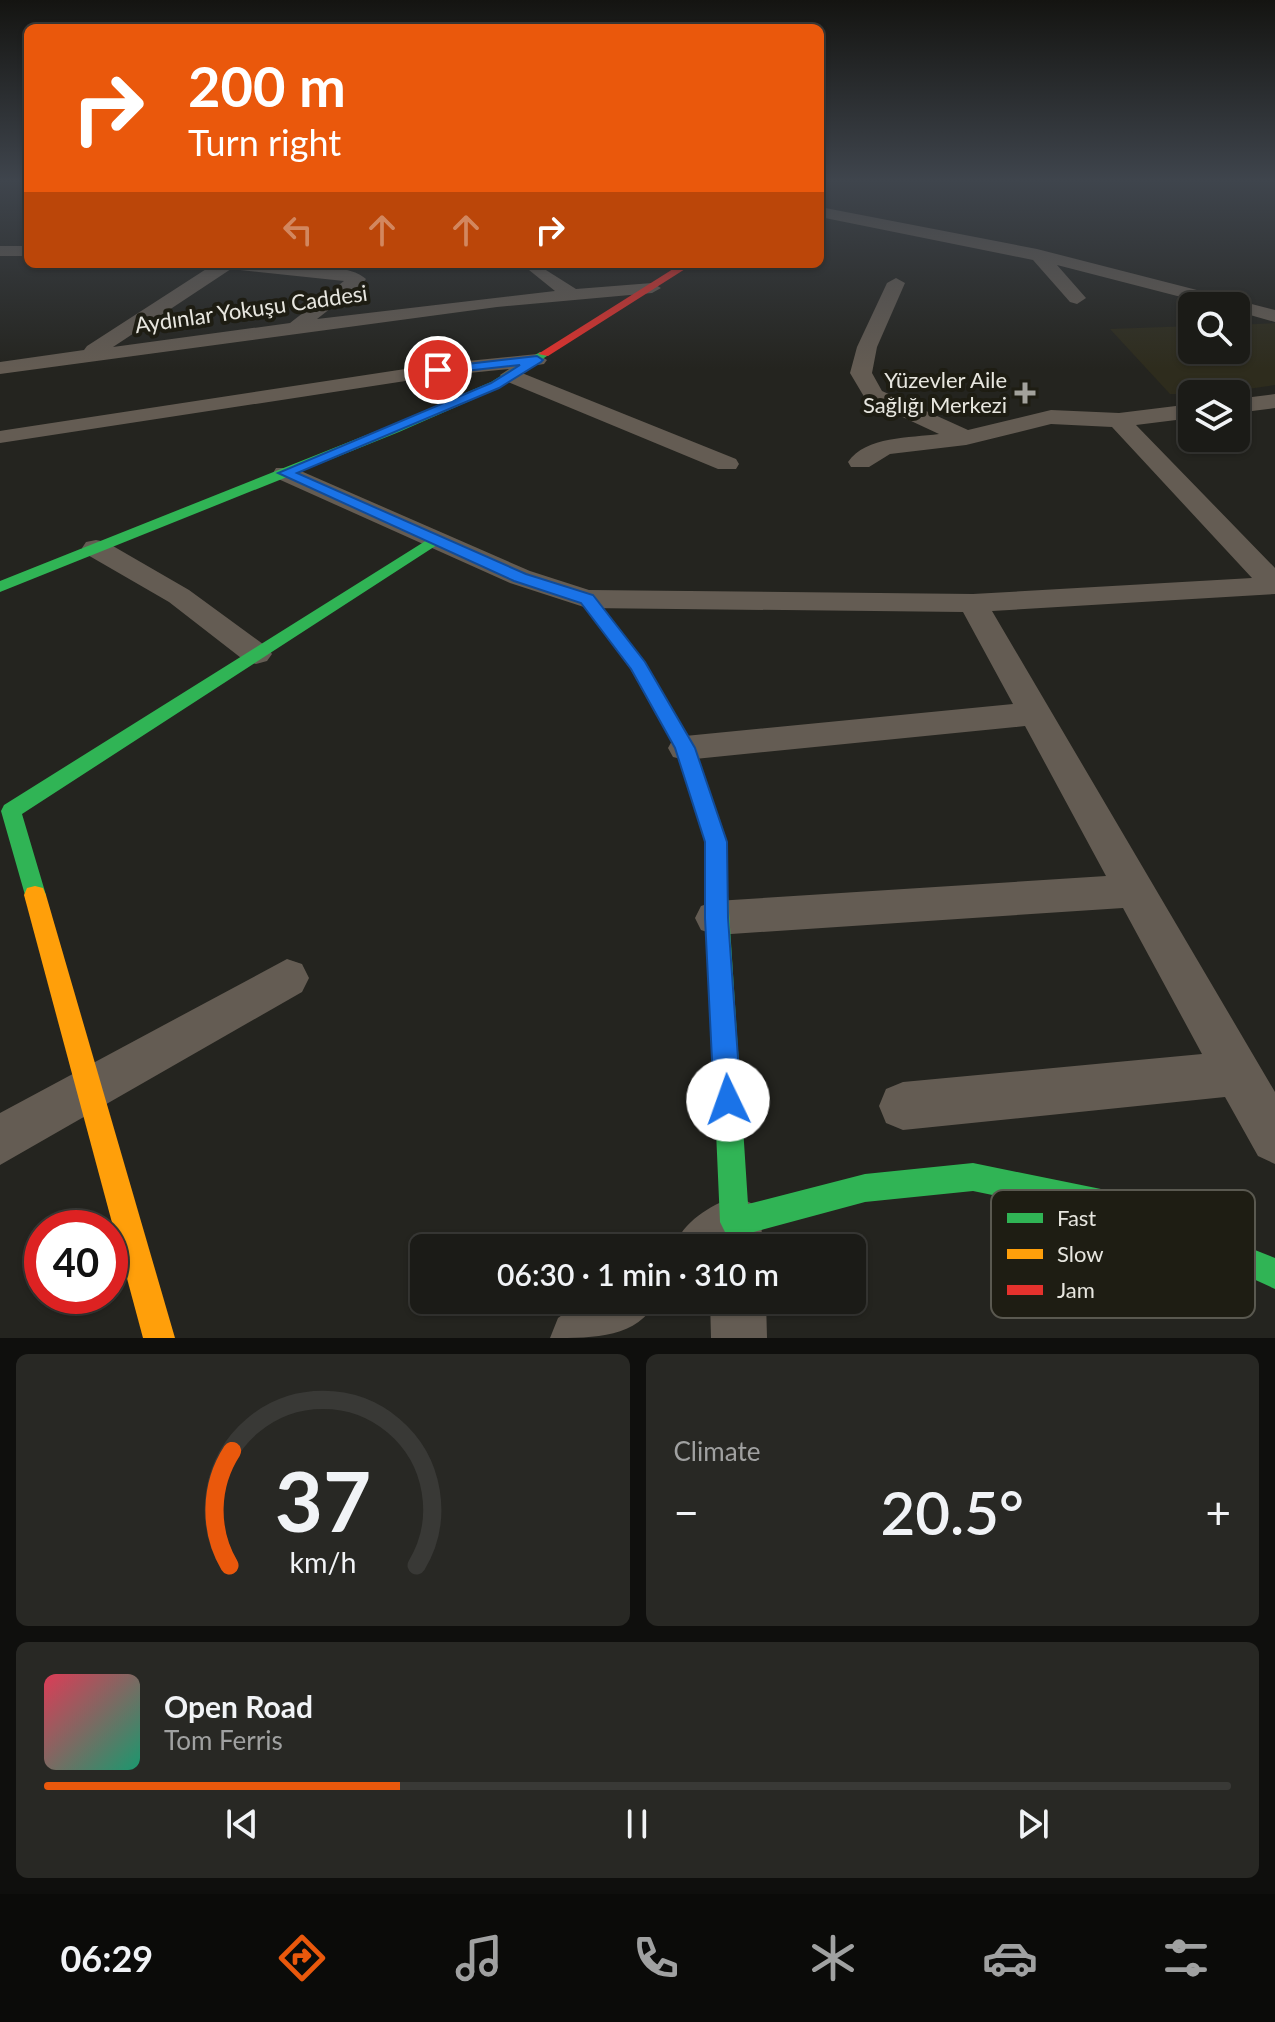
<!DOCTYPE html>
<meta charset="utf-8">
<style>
body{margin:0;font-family:Lato,sans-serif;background:#282824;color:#f1f3f6;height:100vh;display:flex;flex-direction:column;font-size:30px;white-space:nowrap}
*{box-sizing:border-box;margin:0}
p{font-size:26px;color:#a0a1a1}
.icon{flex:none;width:44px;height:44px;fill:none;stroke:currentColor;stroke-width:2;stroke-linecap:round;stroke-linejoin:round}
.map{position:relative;height:1338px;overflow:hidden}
.details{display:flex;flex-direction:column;gap:16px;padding:16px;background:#0f0f0d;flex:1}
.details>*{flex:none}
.guide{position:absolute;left:24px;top:24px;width:800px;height:244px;border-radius:12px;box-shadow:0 2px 6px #0004,0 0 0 2px #393936;background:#ea580c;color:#fff;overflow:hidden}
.fabs{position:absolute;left:1178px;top:292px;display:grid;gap:16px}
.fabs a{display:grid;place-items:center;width:72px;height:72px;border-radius:12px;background:#1b1b17;box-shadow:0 2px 6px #0004,0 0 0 2px #393936;font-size:40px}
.speed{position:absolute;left:24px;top:1210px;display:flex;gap:16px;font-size:40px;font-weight:700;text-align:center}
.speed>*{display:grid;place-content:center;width:104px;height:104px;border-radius:50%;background:#1b1b17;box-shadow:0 2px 6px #0004,0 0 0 2px #393936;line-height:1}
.speed .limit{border:12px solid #d22;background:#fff;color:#111}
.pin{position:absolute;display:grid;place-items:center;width:68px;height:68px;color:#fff;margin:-34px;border:4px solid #fff;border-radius:50%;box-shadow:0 2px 8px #0007}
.me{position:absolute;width:88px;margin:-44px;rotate:357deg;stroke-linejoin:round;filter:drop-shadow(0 0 6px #0008)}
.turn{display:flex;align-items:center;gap:28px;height:168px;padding:0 32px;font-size:36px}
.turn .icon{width:104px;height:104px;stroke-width:2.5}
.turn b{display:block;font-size:56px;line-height:68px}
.lanes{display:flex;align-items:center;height:76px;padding:0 32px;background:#0003;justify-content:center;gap:40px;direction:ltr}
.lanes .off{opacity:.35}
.big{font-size:60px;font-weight:600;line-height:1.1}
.details .card{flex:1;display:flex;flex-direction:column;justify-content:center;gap:12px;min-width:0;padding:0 28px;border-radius:12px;background:#282824}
.details .dial{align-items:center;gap:0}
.dial svg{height:208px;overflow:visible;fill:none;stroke:#393936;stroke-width:7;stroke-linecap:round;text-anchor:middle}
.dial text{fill:#f1f3f6;stroke:none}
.song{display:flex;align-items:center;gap:24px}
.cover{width:96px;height:96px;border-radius:12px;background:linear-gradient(135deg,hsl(350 70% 55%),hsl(160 70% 35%))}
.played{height:8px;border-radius:4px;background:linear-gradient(90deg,#ea580c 30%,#393936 30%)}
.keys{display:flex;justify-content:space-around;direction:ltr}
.heat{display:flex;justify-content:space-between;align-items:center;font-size:44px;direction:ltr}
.details .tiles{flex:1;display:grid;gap:16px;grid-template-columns:1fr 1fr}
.card:last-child{grid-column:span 2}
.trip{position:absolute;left:410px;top:1234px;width:456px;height:80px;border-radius:12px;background:#1b1b17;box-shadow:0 2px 6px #0004,0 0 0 2px #393936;font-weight:600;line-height:80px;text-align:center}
.dock{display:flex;height:128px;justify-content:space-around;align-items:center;background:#0b0b09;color:#a0a1a1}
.dock .icon{width:56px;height:56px}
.dock .on{color:#ea580c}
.dock b{font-size:36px;color:#f1f3f6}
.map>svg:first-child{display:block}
.built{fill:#2e2c1d}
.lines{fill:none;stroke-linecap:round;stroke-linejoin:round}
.street{fill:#645c53;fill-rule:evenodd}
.fast{fill:#30b455;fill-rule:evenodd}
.slow{fill:#ff9f0a;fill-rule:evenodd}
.jam{fill:#e5322d;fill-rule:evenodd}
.route{fill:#1a73e8;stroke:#114b97;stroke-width:2}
.poi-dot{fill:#a3a29c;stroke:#1e1d13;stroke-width:3}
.labels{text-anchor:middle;stroke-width:8;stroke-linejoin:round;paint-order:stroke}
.far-street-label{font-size:22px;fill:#e7e6df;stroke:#1e1d13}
.far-poi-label{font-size:22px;fill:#e7e6df;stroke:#1e1d13;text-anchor:end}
.key{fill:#1e1d13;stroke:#5a5950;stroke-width:2}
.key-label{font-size:22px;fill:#e7e6df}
</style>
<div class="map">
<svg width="1275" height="1338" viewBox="0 0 1275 1338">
<rect width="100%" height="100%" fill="#24241f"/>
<path class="built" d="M1275,323v62l-61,9h-44l-60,-65 82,-3v24h44v-25z"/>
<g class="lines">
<path class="street" d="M820,207l217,42 238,61v12l-39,-11v-5h-20l-159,-41 29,33 -9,6 -7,-2 -37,-42 -213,-43z
M0,246h28v10h-28z
M214,264c32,0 131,-6 152,15l-3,4 -46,36 238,-28 -26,-21 9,-5 38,24 76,-6 9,5 -9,5 -155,14 -497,67v-12l84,-12 3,-4zM231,269l113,12 -54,42 -177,24z
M896,278l9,5 -28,64 -5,26 10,18 86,39 83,-20 68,3 73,-9v14l-56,7 139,143v26l-283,17 283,481v72l-17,-8 -33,-59 -322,33 -17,-7 -7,-17 7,-17 17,-7 299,-28 -79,-146 -407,27 -15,-5 -6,-12 6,-12 15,-5 390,-25 -81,-150 -340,34 -12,-3 -5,-9 5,-9 12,-3 328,-32 -50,-92 -376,-4 -77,-25 -234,-105 -3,-5 3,-5h18l236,103 59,19 384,4 279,-16 -140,-151 -61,-3 -85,21 -76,9 -21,13h-18l-3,-5c18,-26 62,-24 91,-28l-73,-34 -16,-27 7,-26 30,-64z
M537,354l10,6 -3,4 -32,5 224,90 3,5 -3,5h-18l-215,-89 -3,-5 9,-6 -71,7 -438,67v-12l6,-1 432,-66z
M1275,394v14l-39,5v-14z
M96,540l10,2 83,48 78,57 5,7 -5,7 -11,3 -11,-3 -76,-59 -83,-48 -4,-6 4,-6z
M287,959l15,5 7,14 -7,14 -302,173v-52z
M735,1196l18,8 8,18 2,26h-90c12,-28 35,-41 62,-52z
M583,1300h75c-22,38 -61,38 -108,38l8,-20z
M710,1300h56l1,38h-56z"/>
<path class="fast" d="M540,352l10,2 -51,34 -100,44 -399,160v-11l389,-155 102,-44z
M435,535l5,2v6l-418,271 24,81 -3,7 -8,2 -8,-2 -26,-91 3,-6z
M716,872l8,3 3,6 21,323 117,-30 108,-11 128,26 174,69v31l-50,-23 -124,-49 -128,-26 -108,11 -130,35 -10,-5 -5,-10 -15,-341 3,-6z"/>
<path class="slow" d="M35,886l8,2 3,7 129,443h-32l-119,-443 3,-7z"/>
<path class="jam" d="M681,264h12l-145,92 -10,-2z
M587,594l6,1 52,68 50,85 32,94v39l-3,6 -8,3 -8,-3 -3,-6v-39l-30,-94 -44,-78 -52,-71z"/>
</g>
<linearGradient id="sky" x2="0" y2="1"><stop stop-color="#141411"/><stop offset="0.49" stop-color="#3f454d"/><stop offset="1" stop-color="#3f454d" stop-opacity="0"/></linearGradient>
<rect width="1275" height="369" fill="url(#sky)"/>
<path class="route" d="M537,356l6,4 -2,2 -42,26 -202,85 229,101 67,21 52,67 50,86 32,94 1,76 13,182 -4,10 -9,4 -10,-4 -4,-10 -9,-182v-76l-30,-94 -44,-79 -50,-66 -67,-22 -236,-108 213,-90 29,-18 -82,9 -6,-4 1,-2z"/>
<path class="poi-dot" d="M1021 381h8v8h8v8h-8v8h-8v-8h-8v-8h8z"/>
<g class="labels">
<g class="far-street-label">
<text transform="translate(251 309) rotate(-8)" y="8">Aydınlar Yokuşu Caddesi</text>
</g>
<g class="far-poi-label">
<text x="1007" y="388">Yüzevler Aile<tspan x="1007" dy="25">Sağlığı Merkezi</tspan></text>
</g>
</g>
<rect x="991" y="1190" width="264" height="128" rx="12" class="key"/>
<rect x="1007" y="1213" width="36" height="10" fill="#30b455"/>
<rect x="1007" y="1249" width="36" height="10" fill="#ff9f0a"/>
<rect x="1007" y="1285" width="36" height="10" fill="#e5322d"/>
<g class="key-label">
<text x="1057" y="1226">Fast</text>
<text x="1057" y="1262">Slow</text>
<text x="1057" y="1298">Jam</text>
</g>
</svg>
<div class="fabs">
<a><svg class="icon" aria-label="search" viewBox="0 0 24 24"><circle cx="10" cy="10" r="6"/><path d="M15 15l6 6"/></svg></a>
<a><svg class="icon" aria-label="layers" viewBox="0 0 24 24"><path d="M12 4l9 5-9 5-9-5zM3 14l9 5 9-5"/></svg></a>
</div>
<div class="speed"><div class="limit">40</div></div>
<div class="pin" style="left:438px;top:370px;background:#d93025"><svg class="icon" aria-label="arrive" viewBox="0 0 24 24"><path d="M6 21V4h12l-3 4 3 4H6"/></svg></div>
<svg class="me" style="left:728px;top:1100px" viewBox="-20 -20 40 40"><circle r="19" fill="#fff"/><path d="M0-13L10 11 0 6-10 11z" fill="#1a73e8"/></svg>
<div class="trip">06:30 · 1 min · 310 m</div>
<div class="guide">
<div class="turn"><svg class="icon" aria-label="right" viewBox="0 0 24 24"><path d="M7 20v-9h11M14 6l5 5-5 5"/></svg><div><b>200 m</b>Turn right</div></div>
<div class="lanes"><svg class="icon off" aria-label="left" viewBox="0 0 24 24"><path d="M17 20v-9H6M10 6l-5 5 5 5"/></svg><svg class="icon off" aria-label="ahead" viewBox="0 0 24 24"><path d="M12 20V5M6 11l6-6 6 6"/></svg><svg class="icon off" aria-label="ahead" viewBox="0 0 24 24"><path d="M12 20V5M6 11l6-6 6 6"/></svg><svg class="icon" aria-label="right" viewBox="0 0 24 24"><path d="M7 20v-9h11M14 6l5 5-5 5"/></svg></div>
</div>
</div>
<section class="details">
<div class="tiles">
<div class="card dial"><svg viewBox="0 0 100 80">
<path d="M14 69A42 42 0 1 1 86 69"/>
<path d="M14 69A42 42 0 0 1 15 25" stroke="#ea580c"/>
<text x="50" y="56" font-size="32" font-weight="700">37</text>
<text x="50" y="72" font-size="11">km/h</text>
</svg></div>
<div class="card"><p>Climate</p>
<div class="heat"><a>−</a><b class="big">20.5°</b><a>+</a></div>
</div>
<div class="card">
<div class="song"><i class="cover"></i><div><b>Open Road</b><p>Tom Ferris</p></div></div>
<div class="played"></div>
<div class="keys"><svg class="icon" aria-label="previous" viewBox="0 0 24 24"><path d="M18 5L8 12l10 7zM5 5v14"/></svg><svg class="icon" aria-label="pause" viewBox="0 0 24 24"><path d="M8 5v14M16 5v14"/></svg><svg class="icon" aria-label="next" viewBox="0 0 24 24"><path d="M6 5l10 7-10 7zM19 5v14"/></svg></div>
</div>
</div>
</section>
<nav class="dock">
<b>06:29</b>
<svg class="icon on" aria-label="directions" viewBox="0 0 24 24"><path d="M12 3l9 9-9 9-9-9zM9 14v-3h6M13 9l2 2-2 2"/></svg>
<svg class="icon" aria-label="music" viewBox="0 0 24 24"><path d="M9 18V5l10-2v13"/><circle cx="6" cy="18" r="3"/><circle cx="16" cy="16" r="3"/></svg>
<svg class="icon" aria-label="phone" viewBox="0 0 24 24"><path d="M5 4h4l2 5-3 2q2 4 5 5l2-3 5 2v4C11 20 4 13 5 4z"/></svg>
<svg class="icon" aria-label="climate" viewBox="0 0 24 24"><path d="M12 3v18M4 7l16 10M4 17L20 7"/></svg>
<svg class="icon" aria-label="car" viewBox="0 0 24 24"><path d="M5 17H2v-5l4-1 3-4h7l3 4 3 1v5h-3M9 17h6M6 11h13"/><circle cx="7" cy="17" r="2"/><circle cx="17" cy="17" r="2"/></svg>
<svg class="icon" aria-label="filters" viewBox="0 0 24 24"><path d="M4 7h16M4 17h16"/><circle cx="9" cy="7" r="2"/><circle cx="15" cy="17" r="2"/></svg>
</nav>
